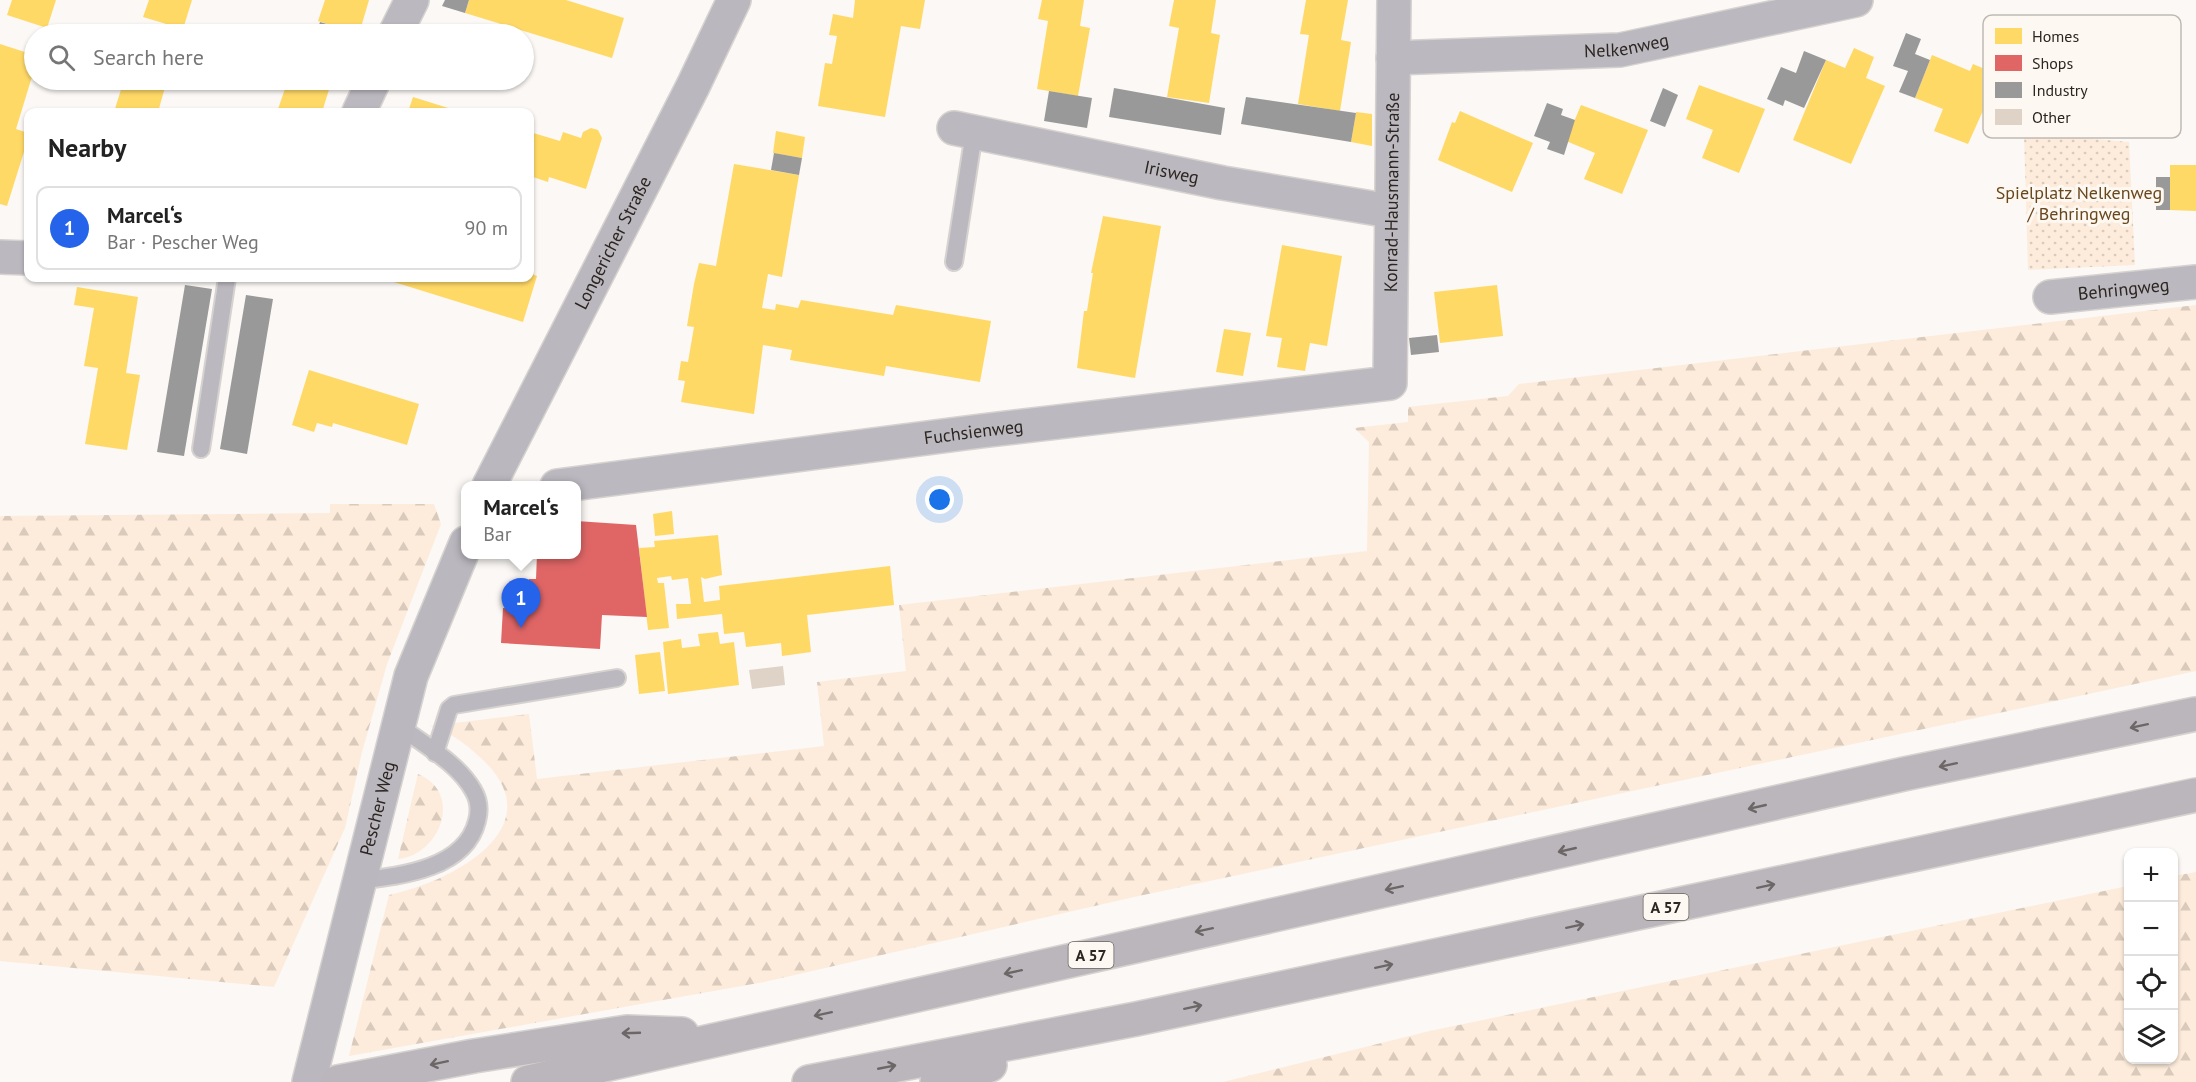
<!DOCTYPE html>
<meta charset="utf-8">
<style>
body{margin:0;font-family:"PT Sans",sans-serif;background:#f6f6f6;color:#222}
.controls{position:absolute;right:18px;bottom:18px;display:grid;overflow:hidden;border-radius:12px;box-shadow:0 2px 4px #0004}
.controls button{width:54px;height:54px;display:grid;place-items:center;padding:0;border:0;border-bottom:2px solid #e0e0e0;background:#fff;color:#222;font:30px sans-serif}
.you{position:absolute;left:940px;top:500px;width:21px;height:21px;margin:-15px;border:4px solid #fff;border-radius:50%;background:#1a73e8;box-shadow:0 0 0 9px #1a73e833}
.badge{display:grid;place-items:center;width:39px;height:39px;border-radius:50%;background:#2563eb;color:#fff;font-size:20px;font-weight:700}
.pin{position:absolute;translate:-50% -50px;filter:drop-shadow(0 2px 3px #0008)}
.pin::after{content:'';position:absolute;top:32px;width:21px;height:18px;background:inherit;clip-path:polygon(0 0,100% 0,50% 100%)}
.popup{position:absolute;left:461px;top:481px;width:120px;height:78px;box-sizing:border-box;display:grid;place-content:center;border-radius:12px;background:#fff;filter:drop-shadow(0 2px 4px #0005);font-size:20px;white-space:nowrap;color:#767676}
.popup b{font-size:22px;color:#222}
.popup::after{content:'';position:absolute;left:50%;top:100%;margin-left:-12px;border:12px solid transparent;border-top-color:#fff}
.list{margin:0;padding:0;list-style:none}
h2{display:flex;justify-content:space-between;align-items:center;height:78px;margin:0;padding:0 24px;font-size:26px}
h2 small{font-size:20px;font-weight:400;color:#767676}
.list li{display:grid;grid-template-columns:39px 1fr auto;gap:18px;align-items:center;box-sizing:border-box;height:84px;margin:0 12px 12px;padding:0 12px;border:2px solid #e0e0e0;border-radius:12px}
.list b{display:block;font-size:22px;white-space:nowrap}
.list p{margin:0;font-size:20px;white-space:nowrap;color:#767676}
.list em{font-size:20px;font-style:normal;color:#767676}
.icon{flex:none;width:33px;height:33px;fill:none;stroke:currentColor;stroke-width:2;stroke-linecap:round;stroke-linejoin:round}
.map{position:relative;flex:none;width:2196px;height:1082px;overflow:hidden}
.search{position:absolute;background:#fff;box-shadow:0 2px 4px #0004;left:24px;top:24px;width:510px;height:66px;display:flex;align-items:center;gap:15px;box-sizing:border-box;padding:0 21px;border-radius:33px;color:#767676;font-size:22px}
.panel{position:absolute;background:#fff;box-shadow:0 2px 4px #0004;left:24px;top:108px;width:510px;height:174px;border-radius:12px}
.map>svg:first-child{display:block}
.forest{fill:url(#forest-firs)}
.park{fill:url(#park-dots)}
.homes{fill:#ffd966}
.shops{fill:#e06666}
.industry{fill:#999}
.building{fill:#ded3c6}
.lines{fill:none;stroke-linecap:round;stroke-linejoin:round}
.lane-casing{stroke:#d5d2cf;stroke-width:20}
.street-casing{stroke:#d5d2cf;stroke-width:36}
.secondary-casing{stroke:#d5d2cf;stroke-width:36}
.highway-casing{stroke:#d5d2cf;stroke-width:36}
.lane{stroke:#bbb8bf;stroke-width:16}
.street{stroke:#bbb8bf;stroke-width:33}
.secondary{stroke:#bab7be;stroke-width:33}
.highway{stroke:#bab6bb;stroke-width:33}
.oneway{stroke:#6c6766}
.labels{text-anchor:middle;stroke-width:6;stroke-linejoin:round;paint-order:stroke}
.shield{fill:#fef8f2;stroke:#6b655f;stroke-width:1.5}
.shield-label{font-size:16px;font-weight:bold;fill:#2c2620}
.street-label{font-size:18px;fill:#2c2620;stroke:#fef8f2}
.park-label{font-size:18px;fill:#69471d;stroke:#fef8f2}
.key{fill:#fef8f2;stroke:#bfb9b3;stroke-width:1.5}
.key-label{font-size:16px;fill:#2c2620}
</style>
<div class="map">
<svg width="2196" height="1082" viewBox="0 0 2196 1082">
<defs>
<pattern id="forest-firs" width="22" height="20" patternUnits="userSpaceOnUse" patternTransform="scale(1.5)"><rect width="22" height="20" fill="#fdecdb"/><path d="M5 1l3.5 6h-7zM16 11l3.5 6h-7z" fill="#d9cabc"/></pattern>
<pattern id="park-dots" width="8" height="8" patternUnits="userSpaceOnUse" patternTransform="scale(1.5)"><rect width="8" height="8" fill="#fdecdb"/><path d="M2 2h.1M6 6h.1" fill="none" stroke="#d9cabc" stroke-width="1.8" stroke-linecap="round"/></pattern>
</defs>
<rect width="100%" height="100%" fill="#fbf8f5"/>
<g class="forest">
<path d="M2196 305V671L1134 897 764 982 349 1056 389 895C445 884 552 832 487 764 471 748 452 732 430 726L529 714 537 779 824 746 817 682 906 671 899 605 1367 551 1369 442 1354 428 1408 422V407L1508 396 1519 384Z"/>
<polygon points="330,504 434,504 441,524 387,664 362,752 345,828 274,987 0,961 0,516 330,513"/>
<path d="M418 774C464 793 440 855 398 859Z"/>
<polygon points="2196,872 2196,1082 1223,1082 1430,1031 2128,886 2128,1060 2174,1060 2174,876"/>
</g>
<polygon class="park" points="2024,133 2129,142 2135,265 2028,270"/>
<g class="homes">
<polygon points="12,0 56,0 47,28 7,15"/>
<polygon points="149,0 192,0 183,29 143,17"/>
<polygon points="325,0 369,0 359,34 318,21"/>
<polygon points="469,0 566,0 624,18 612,58 465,13"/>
<polygon points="855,0 925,0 920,29 901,26 885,117 818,106 825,63 832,64 837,36 829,35 833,14 853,18"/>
<polygon points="1042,0 1084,0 1080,26 1090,28 1078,96 1037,89 1048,21 1038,19"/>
<polygon points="1174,0 1216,0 1211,33 1220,35 1209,103 1167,97 1179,28 1169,26"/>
<polygon points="1306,0 1348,0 1341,40 1351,42 1340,111 1298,104 1309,35 1300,34"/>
<polygon points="0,44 34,55 34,70 16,129 28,133 28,139 7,206 0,204"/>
<polygon points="1854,48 1874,57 1866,78 1885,86 1851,164 1793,140 1826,60 1845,68"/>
<polygon points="1932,55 1970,71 1973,64 1999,75 1968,144 1934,131 1943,109 1915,98"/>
<polygon points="2094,57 2116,57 2116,98 2053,97 2053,78 2070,79 2070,58"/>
<polygon points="124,80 167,80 158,112 114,112"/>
<polygon points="288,80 332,80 322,112 277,112"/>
<polygon points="1699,85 1765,109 1739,173 1702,158 1713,130 1686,119"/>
<polygon points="413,97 461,112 408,112"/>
<polygon points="1581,105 1648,130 1622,194 1584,179 1595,153 1566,141"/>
<polygon points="1460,111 1533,143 1512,192 1438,160 1452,122 1455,123"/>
<polygon points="1356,112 1372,114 1372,146 1351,142"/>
<polygon points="591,128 598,130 602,138 586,189 549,177 548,182 530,176 530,132 560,141 563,132 581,138 583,132"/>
<polygon points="776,131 805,137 802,158 773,153"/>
<polygon points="734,164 799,175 782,277 768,274 762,308 775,310 776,304 798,308 801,300 893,315 896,305 991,321 980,382 886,366 884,376 790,360 792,350 763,345 754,414 681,402 685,381 678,380 681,361 688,362 694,327 687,326 694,284 699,263 716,266"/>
<polygon points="2170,165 2196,165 2196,211 2170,210"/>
<polygon points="1103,216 1161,226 1135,378 1077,368 1084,311 1087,311 1093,273 1091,273"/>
<polygon points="1282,245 1342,256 1327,346 1310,343 1305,371 1277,367 1282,338 1266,336"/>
<polygon points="530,273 537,276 523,322 381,278 530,278"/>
<polygon points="1497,285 1503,336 1440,343 1434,292"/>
<polygon points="77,287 138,297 126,373 140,375 127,450 85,444 98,368 84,366 94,308 74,305"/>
<polygon points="1224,329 1251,333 1243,376 1216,372"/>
<polygon points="309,370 419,404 407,445 333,423 332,427 317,423 314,432 292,425"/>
<polygon points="672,511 674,534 655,536 653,514"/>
<polygon points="718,535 722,575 705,579 701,577 704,602 720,600 719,586 890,566 894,605 807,615 811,652 782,656 781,643 746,647 744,632 724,634 722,614 677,619 676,604 691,604 688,578 672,580 671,576 657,578 658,583 664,583 669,628 648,630 639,548 655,547 654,541"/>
<polygon points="718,632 720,644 734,642 739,685 668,694 663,642 681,639 682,648 700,646 698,634"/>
<polygon points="660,652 665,691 639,694 635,655"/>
</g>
<polygon class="shops" points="576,521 636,525 647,617 602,615 600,649 501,643 503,608 534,610 535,592 529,592 529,579 536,579 537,554 576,554"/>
<g class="industry">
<polygon points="445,0 469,0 465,13 442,6"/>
<polygon points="320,22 347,30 346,34 316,34"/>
<polygon points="1906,33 1921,39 1915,54 1930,60 1915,98 1899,92 1908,71 1893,66"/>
<polygon points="2002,33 2019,33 2019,67 2001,67"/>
<polygon points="1804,51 1826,60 1804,108 1785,100 1783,106 1767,99 1781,67 1796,73"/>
<polygon points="1114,88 1225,108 1221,135 1109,117"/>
<polygon points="1663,88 1678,95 1665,127 1650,121"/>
<polygon points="1049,91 1092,98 1087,128 1044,121"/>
<polygon points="2031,94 2048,95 2047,126 2030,126"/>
<polygon points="1246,97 1356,113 1351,142 1241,124"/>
<polygon points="1547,103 1563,109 1561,115 1575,120 1564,155 1547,149 1550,142 1534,136"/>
<polygon points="774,153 802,158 799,175 771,170"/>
<rect x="2156" y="177" width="14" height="33"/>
<polygon points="185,285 212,289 184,456 157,452"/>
<polygon points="246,295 273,299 247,454 220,449"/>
<polygon points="1437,335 1439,352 1411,355 1409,338"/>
</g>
<polygon class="building" points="783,666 785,685 752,689 749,670"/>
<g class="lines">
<defs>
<g id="lane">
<polyline points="954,262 974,133"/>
<polyline points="201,449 227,278"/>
<polyline points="435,753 449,709 454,705 617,678"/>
<path d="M357 881C398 876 465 870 477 821 480 810 479 800 473 790 457 762 422 744 397 724"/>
</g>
<g id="street">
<polyline points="395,34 412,0"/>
<path id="s1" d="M1393 58 1620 50 1856 0"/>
<polyline points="359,112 374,80"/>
<path id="s2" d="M954 128 1223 183 1390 211"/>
<polyline points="0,257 28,258"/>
<path id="s3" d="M2050 297 2196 282"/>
<path id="s4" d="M557 486 981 431 1390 383 1394 0"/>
</g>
<g id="secondary">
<path id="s5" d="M489 486 693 86 734 0"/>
<path id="s6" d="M309 1082 411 676 466 543"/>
</g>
<g id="highway">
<polyline points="338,1082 474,1056 627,1032 682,1034"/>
<polyline points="528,1082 1904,774 2196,714"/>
<polyline points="809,1082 1136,1019 2196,795"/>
<polyline points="937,1082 990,1065"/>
</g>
</defs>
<use href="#lane" class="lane-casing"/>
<use href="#street" class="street-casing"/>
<use href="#secondary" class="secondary-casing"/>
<use href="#highway" class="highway-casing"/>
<use href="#lane" class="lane"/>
<use href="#street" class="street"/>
<use href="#secondary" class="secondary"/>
<use href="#highway" class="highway"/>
</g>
<defs><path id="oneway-shaft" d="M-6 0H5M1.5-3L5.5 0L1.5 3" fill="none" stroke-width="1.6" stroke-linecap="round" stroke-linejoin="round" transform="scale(1.5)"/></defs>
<g class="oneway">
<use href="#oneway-shaft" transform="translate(2139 726) rotate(168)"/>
<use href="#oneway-shaft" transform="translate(1948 765) rotate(168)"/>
<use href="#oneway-shaft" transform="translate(1757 807) rotate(167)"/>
<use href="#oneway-shaft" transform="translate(1567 850) rotate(167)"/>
<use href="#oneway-shaft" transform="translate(1766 886) rotate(-12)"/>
<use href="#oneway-shaft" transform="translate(1394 888) rotate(168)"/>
<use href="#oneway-shaft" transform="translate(1575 926) rotate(-12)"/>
<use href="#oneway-shaft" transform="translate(1204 930) rotate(168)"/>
<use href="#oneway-shaft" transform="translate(1384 966) rotate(-12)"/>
<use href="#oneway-shaft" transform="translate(1013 972) rotate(168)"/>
<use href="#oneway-shaft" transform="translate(1193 1007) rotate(-12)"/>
<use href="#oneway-shaft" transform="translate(823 1014) rotate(168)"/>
<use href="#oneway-shaft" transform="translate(631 1033) rotate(178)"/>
<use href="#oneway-shaft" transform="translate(439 1063) rotate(168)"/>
<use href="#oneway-shaft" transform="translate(887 1067) rotate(-11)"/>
</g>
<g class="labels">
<g class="shield">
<rect x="1643.5" y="894" width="45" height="26" rx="4.5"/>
<rect x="1068.5" y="942" width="45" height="26" rx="4.5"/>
</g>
<g class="shield-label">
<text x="1666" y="913">A 57</text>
<text x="1091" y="961">A 57</text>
</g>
<g class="street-label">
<text dy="6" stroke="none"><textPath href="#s1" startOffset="234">Nelkenweg</textPath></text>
<text dy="6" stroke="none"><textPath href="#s2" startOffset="222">Irisweg</textPath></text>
<text dy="6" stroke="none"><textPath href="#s4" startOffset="1030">Konrad-Hausmann-Straße</textPath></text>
<text dy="6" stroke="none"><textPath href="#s5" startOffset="273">Longericher Straße</textPath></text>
<text dy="6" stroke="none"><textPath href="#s3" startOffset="74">Behringweg</textPath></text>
<text dy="6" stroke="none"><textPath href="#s4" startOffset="420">Fuchsienweg</textPath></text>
<text dy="6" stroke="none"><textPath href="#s6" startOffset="282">Pescher Weg</textPath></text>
</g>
<g class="park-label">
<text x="2079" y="199">Spielplatz Nelkenweg<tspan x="2079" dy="21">/ Behringweg</tspan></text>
</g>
</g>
<rect x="1983" y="15" width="198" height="123" rx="9" class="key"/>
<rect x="1995" y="28" width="27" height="16" fill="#ffd966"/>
<rect x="1995" y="55" width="27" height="16" fill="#e06666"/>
<rect x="1995" y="82" width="27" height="16" fill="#999"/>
<rect x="1995" y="109" width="27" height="16" fill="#ded3c6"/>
<g class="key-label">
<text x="2032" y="42">Homes</text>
<text x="2032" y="69">Shops</text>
<text x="2032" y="96">Industry</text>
<text x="2032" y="123">Other</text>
</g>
</svg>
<div class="controls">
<button>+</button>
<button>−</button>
<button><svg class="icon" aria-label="locate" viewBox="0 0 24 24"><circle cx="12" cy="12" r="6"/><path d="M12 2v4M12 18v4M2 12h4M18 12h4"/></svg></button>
<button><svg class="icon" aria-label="layers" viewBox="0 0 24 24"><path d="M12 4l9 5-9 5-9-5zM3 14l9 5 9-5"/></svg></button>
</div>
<div class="you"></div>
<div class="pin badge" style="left:521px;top:628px">1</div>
<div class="popup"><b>Marcel‘s</b>Bar</div>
<div class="search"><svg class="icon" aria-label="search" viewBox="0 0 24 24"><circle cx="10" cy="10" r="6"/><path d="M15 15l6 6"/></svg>Search here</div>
<section class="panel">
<h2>Nearby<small></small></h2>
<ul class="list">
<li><span class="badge">1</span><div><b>Marcel‘s</b><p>Bar · Pescher Weg</p></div><em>90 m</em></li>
</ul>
</section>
</div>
